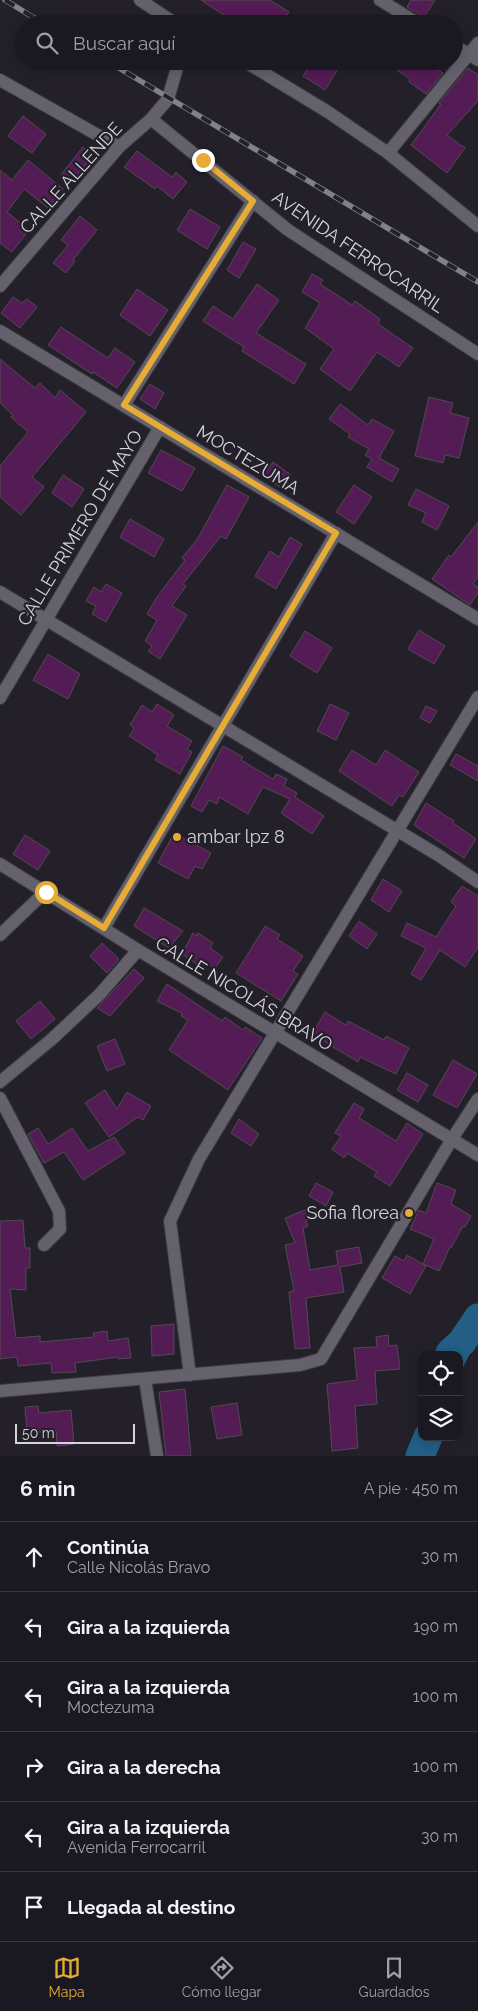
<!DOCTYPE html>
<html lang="es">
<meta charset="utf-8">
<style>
body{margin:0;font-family:Raleway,sans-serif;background:#27252d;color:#f1f3f6}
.controls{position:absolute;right:15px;bottom:15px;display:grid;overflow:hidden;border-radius:10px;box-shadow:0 2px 12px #0003}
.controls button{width:45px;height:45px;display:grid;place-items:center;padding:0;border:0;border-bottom:1px solid #38373e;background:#1a1820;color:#f1f3f6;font:25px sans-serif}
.scale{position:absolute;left:15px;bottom:12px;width:120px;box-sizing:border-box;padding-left:5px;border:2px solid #d5d3d9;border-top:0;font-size:14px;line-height:18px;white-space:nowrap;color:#d5d3d9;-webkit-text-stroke:4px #23202a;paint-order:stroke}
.stop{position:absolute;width:15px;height:15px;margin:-11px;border:4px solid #e7ac36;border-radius:50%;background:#fff}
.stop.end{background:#e7ac36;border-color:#fff;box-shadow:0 1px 5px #0008}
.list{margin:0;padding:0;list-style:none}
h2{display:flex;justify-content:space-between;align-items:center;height:65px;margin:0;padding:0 20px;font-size:21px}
h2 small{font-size:16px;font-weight:400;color:#9fa0a5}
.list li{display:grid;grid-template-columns:32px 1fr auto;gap:15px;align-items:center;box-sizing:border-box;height:70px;padding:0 20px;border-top:1px solid #38373e}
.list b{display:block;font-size:19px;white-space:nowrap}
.list p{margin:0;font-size:16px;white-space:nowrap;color:#9fa0a5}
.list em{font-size:16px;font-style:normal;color:#9fa0a5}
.icon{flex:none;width:28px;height:28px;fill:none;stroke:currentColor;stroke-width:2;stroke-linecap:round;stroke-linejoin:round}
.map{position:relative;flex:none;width:478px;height:1456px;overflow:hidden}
.search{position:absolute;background:#1a1820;box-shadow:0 2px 12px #0003;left:15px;right:15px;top:15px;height:55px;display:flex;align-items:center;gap:12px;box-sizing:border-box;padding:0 18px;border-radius:28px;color:#9fa0a5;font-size:19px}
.sheet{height:485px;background:#1a1820}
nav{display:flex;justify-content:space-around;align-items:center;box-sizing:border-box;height:70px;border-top:1px solid #38373e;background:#1a1820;font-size:14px;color:#9fa0a5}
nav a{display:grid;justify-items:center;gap:2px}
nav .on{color:#e7ac36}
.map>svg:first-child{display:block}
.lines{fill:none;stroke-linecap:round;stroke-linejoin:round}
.stream{stroke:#225e86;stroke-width:5}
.river{stroke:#225e86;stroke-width:29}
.building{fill:#541c55;stroke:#524951}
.minor-casing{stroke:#3c3a42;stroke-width:14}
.minor{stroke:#64616c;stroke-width:12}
.rail-casing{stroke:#828088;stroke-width:5.5}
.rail{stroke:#23202a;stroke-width:4;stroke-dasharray:11;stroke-linecap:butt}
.route{stroke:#e7ac36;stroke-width:6}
.poi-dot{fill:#e7ac36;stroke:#23202a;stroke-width:2}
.labels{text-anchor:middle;stroke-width:4.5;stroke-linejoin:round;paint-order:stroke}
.street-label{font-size:18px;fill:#d5d3d9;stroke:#23202a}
.poi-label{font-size:18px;fill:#d5d3d9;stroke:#23202a;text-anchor:start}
</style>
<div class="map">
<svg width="478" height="1456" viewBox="0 0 478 1456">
<rect width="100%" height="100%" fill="#23202a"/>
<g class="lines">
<polyline class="stream" points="459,1370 471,1346 477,1320"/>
<g class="river">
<polyline points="451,1355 450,1353 462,1342 478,1318"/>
<polyline points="420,1456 428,1437"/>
</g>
</g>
<g class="building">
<polygon points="201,0 270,0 289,12 281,24 237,24"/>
<polygon points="411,0 435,0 424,17 407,7"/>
<polygon points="313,61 332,61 340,66 325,90 303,76"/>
<polygon points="384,61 427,61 443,73 426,94 409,82 410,79"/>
<polygon points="468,68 478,75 478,101 447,135 465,148 447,173 411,145 441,104 439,103"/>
<polygon points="23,116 46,134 32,153 8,136"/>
<polygon points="83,147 93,156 70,183 61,175"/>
<polygon points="137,151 172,177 176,172 187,182 173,199 157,186 155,189 124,167"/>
<polygon points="28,160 63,189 48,208 24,189 7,212 29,230 12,252 0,243 0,170 12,180"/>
<polygon points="190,209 220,227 207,249 177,230"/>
<polygon points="80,216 97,230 73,260 75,261 66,273 53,263 68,245 61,240"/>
<polygon points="243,242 256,249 239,278 227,270"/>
<polygon points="312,274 323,280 320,284 352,305 355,301 380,319 378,324 413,348 399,367 377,352 350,391 320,369 334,349 305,328 320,303 302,292"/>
<polygon points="257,284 279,300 256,333 306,364 294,384 242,351 244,347 203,321 213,306 233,319"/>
<polygon points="137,289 168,310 150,336 120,315"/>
<polygon points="13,297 22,303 27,299 37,307 20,328 1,313"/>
<polygon points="61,327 108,358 115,348 135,362 117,388 93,372 92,374 48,345"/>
<polygon points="0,359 35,388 40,383 55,398 60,390 86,412 32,477 44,487 21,515 0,497 0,466 28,432 11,417 13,415 0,403"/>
<polygon points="150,384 164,393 155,409 140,399"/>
<polygon points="429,397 453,403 450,413 469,418 459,458 445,455 443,463 415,456"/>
<polygon points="340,404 368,425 372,419 394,431 379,458 399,469 392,482 367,467 372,459 365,455 369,449 348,437 350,434 329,419"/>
<polygon points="161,450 195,468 182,491 148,473"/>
<polygon points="273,462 291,475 281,488 263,475"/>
<polygon points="63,475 84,489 72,507 52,493"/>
<polygon points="227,485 249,497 226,539 221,536 183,584 186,586 172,606 187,615 160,659 148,651 152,646 145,641 157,620 147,614 157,597 185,560 182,558 198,538"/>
<polygon points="354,485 372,497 354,524 336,512"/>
<polygon points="416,489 449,506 437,530 422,522 426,513 408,505"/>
<polygon points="130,519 164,539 154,557 120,537"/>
<polygon points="478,522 478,577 473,584 478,587 478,593 470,605 432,579 449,555 451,557"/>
<polygon points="290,537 302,544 276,589 255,576 270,551 279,557"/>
<polygon points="106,584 122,593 106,622 92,614 96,606 86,601 94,587 101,592"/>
<polygon points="419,630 445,646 434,664 408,649"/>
<polygon points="305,631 332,648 317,673 290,656"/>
<polygon points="48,654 80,674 68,699 33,680"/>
<polygon points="157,704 174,715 167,726 192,741 187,749 192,752 180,774 155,760 158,755 129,736 134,728 130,725 142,705 152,712"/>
<polygon points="330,704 349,713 336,740 317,731"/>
<polygon points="426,706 437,711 430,723 420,718"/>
<polygon points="223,746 243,757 241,760 273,779 276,774 287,779 284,786 297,793 295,797 324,816 312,834 281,813 290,799 263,787 248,814 219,797 217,804 209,800 202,812 191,806"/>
<polygon points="352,750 376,765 385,750 419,772 403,797 399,795 392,806 339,771"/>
<polygon points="456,754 478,766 478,781 450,765"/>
<polygon points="426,803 454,821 453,823 476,839 464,858 414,825"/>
<polygon points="174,833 211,853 202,869 195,866 188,879 158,863"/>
<polygon points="25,835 50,851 38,870 13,854"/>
<polygon points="383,879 402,891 389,912 371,900"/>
<polygon points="462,886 478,896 478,947 465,967 440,950 421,980 411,974 426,948 401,936 407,923 436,937 456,906 451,902"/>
<polygon points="144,908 183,931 169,948 134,926"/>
<polygon points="359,921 377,934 367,949 349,936"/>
<polygon points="265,926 280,935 277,939 303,956 293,971 298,974 281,1001 236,973"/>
<polygon points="193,933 197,936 198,933 213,943 210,948 223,957 215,968 202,960 198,965 182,954"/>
<polygon points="102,943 119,959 107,973 90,956"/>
<polygon points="134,969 144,978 110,1016 97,1008"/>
<polygon points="167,984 222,1021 225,1017 243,1030 245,1027 262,1038 228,1090 169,1050 188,1020 181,1016 183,1014 157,1001"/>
<polygon points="40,1001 55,1019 31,1039 16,1021"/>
<polygon points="325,1012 346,1025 348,1021 384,1040 386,1036 409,1048 396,1074 360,1057 358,1062 312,1034"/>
<polygon points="115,1039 125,1064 107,1071 97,1046"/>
<polygon points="453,1060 477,1074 457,1108 433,1095"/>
<polygon points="407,1073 428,1085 418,1102 397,1090"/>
<polygon points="105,1090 117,1109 127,1092 151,1106 143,1120 138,1117 109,1137 85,1103"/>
<polygon points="354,1103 364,1109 359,1118 396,1141 407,1123 423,1134 390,1186 374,1176 377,1172 347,1153 344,1158 332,1149 341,1136 335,1133"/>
<polygon points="239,1119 259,1134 251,1146 231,1133"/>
<polygon points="38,1128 48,1144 72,1128 88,1151 114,1137 125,1153 83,1180 64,1152 44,1163 28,1134"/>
<polygon points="316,1183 333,1192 326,1206 309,1196"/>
<polygon points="437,1183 456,1190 451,1204 471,1216 465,1227 463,1226 451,1248 450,1247 439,1271 423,1264 434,1239 410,1229 419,1210 426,1213"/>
<polygon points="315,1206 306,1220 308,1226 303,1228 310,1270 338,1265 336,1251 359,1247 362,1263 340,1267 344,1292 306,1298 310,1348 295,1349 289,1292 294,1291 285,1245 295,1243 285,1218"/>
<polygon points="23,1220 25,1248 30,1248 30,1268 26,1268 26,1290 10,1289 16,1338 40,1336 40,1342 94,1337 93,1333 107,1331 108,1341 128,1338 131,1358 118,1359 118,1357 75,1363 76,1372 52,1373 51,1363 18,1366 17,1357 0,1359 0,1221"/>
<polygon points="407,1255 426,1266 410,1294 382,1278 395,1256 404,1261"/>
<polygon points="174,1324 174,1354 152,1356 151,1326"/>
<polygon points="388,1335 389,1346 397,1345 400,1369 375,1371 377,1404 355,1406 358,1448 332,1451 327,1384 357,1380 354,1348 377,1347 376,1337"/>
<polygon points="185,1389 191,1456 166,1456 159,1392"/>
<polygon points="237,1403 242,1435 217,1439 211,1407"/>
<polygon points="38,1406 39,1413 71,1410 74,1444 57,1446 56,1431 27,1433 25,1407"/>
</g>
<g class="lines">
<defs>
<g id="minor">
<polyline points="140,0 176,24"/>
<polyline points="380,0 419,24"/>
<polyline points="454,45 478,60"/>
<polyline points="244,61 328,112 388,153 478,226"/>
<polyline points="0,80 119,147"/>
<polyline points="151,119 288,230 478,354"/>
<polyline points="388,153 478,43"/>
<polyline points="0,286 119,147 151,119 168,99 179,61"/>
<polyline points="0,331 478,619"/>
<polyline points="124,405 253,201"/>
<polyline points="0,592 438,855 478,882"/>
<polyline points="0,698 160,427"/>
<polyline points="0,864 138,950 478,1155"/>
<polyline points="104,928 336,533"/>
<polyline points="0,935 45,892"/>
<polyline points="0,1082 52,1039 100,994 138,950"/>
<polyline points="0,1098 59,1211 60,1229 44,1245"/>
<polyline points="190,1375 170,1221 199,1159 478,697"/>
<polyline points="145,1379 157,1456"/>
<polyline points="0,1391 300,1365 321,1359 452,1139 478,1099"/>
</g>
</defs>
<use href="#minor" class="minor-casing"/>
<use href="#minor" class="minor"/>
<defs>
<g id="rail">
<polyline points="5,0 44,24"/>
<polyline points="107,61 478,282"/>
</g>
</defs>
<use href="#rail" class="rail-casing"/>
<use href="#rail" class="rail"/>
</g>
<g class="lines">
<polyline class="route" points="46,892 104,928 336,533 124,405 253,201 203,160"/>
</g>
<g class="poi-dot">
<circle cx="177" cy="837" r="5"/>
<circle cx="409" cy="1213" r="5"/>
</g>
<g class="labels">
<g class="street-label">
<text transform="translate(71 178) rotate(-48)" y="6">CALLE ALLENDE</text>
<text transform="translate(358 252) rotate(34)" y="6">AVENIDA FERROCARRIL</text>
<text transform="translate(248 460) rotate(31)" y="6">MOCTEZUMA</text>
<text transform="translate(80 528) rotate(-59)" y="6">CALLE PRIMERO DE MAYO</text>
<text transform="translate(244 994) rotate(31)" y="6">CALLE NICOLÁS BRAVO</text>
</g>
<g class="poi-label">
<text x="187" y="843">ambar lpz 8</text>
<text x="399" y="1219" text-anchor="end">Sofia florea</text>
</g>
</g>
</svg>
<div class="controls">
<button><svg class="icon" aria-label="locate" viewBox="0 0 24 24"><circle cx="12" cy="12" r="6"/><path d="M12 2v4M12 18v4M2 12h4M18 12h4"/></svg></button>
<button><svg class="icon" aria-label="layers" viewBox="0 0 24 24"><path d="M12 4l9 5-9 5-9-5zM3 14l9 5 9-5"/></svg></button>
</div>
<div class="scale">50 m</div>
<div class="stop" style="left:46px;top:892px"></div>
<div class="stop end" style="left:203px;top:160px"></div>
<div class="search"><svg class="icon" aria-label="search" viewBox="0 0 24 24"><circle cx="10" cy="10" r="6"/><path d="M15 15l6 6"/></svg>Buscar aquí</div>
</div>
<section class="sheet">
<h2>6 min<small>A pie · 450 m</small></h2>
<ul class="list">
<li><svg class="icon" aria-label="ahead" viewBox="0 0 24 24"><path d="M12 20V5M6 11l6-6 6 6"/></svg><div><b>Continúa</b><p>Calle Nicolás Bravo</p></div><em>30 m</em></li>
<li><svg class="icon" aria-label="left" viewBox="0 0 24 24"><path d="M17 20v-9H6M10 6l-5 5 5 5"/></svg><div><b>Gira a la izquierda</b></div><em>190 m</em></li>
<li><svg class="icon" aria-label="left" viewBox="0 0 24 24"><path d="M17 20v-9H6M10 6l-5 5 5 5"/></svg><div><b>Gira a la izquierda</b><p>Moctezuma</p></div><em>100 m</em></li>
<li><svg class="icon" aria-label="right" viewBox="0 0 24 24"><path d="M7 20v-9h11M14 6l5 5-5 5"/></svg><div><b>Gira a la derecha</b></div><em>100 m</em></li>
<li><svg class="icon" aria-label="left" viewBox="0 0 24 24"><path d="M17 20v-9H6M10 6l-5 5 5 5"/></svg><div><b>Gira a la izquierda</b><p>Avenida Ferrocarril</p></div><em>30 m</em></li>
<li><svg class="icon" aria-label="arrive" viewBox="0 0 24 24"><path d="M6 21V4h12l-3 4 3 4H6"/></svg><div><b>Llegada al destino</b></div></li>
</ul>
</section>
<nav>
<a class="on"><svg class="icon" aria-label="map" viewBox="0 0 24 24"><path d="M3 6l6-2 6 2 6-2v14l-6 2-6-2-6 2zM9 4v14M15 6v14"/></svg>Mapa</a>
<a><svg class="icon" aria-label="directions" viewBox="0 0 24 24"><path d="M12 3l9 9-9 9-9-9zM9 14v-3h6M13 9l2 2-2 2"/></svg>Cómo llegar</a>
<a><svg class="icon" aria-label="saved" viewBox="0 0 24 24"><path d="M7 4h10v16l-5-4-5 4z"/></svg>Guardados</a>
</nav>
